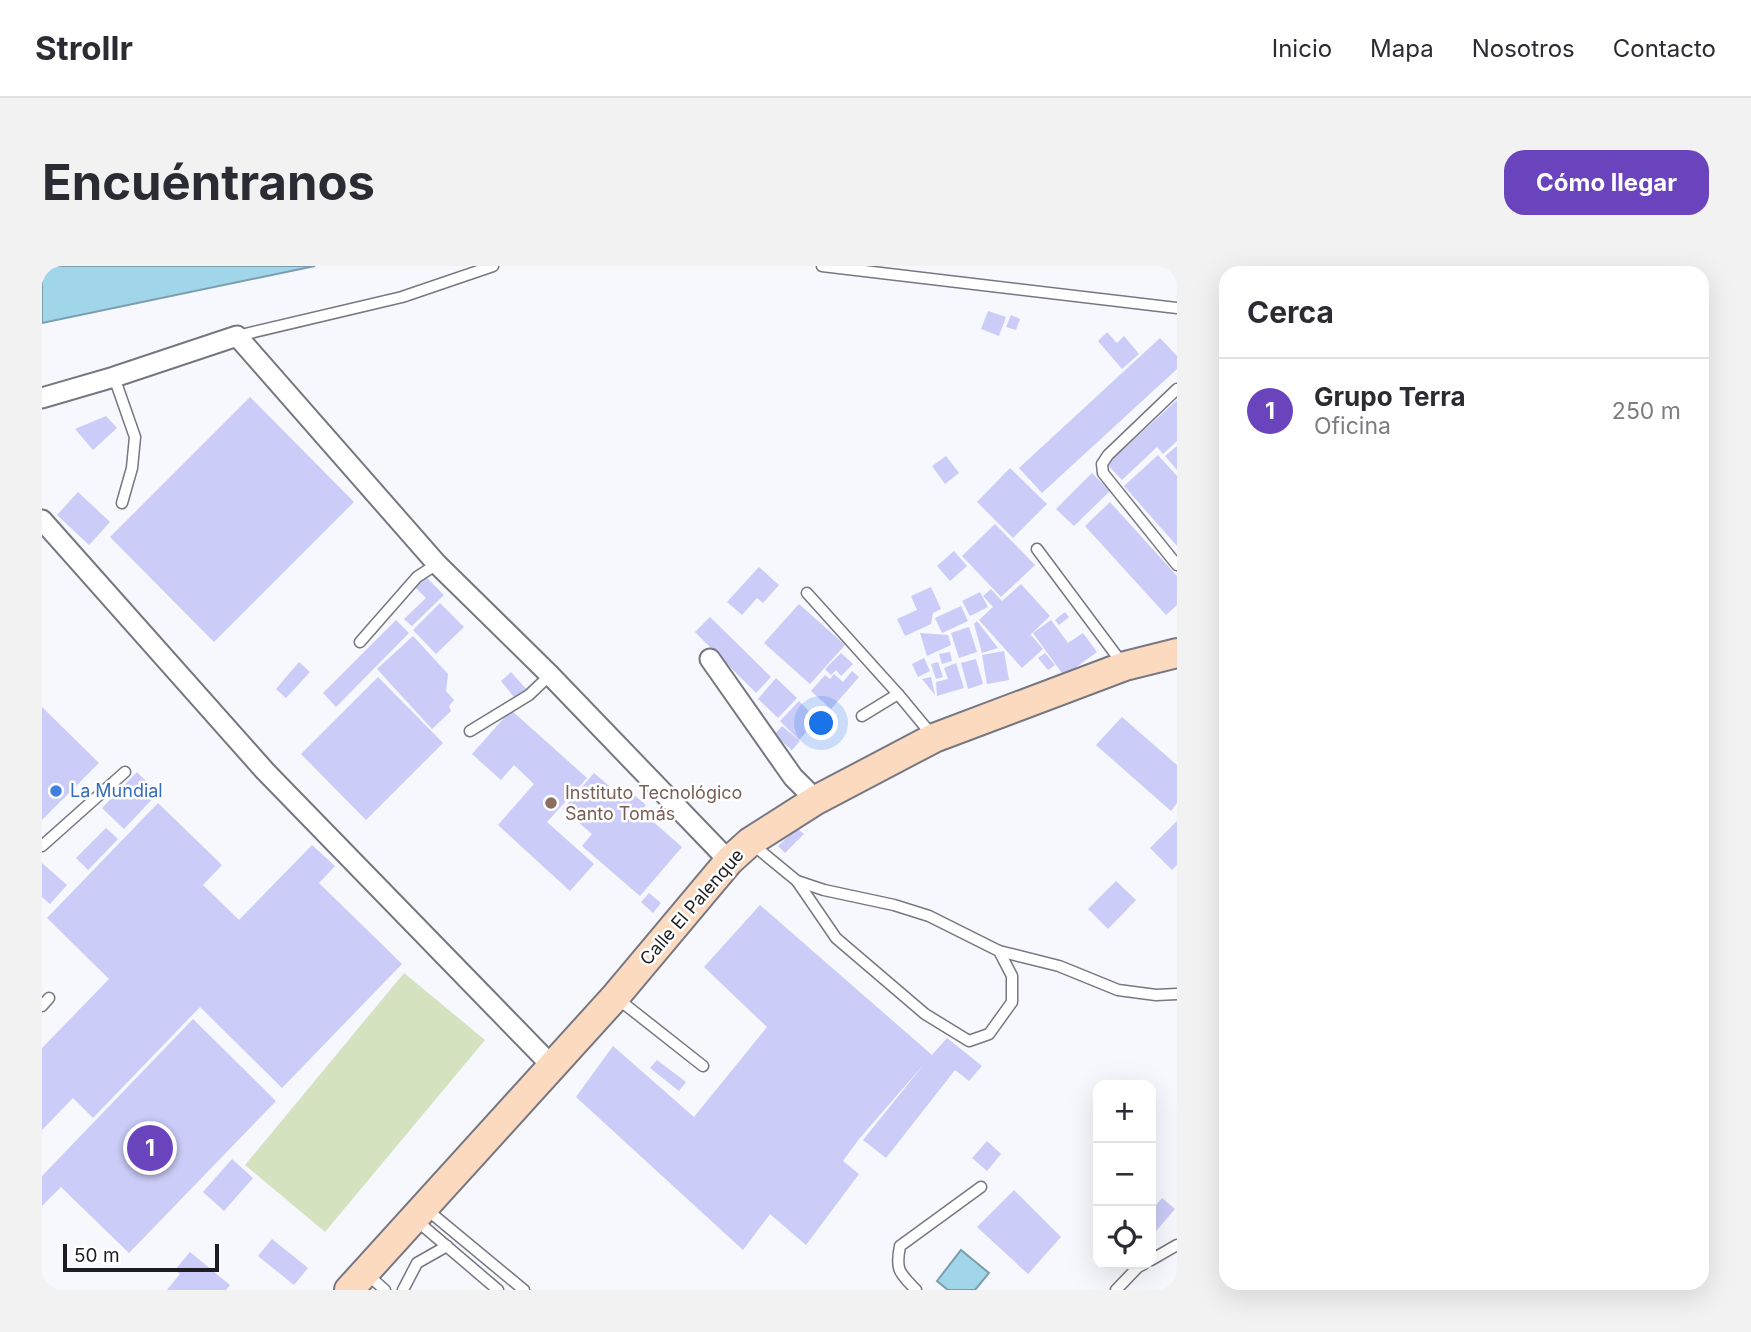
<!DOCTYPE html>
<html lang="es">
<meta charset="utf-8">
<style>
body{margin:0;font-family:Inter,sans-serif;background:#f2f2f3;color:#2b2b33}
.controls{position:absolute;right:21px;bottom:21px;display:grid;overflow:hidden;border-radius:14px;box-shadow:0 7px 28px #0002}
.controls button{width:63px;height:63px;display:grid;place-items:center;padding:0;border:0;border-bottom:2px solid #e1e1e2;background:#fff;color:#2b2b33;font:35px sans-serif}
.scale{position:absolute;left:21px;bottom:18px;width:156px;box-sizing:border-box;padding-left:7px;border:4px solid #1e1e22;border-top:0;font-size:19px;line-height:24px;white-space:nowrap;color:#1e1e22;-webkit-text-stroke:5px #fff;paint-order:stroke}
.you{position:absolute;left:780px;top:458px;width:24px;height:24px;margin:-18px;border:5px solid #fff;border-radius:50%;background:#1a73e8;box-shadow:0 0 0 10px #1a73e833}
.badge{display:grid;place-items:center;width:46px;height:46px;border-radius:50%;background:#6944bd;color:#fff;font-size:23px;font-weight:700}
.pin{position:absolute;translate:-50% -50%;border:4px solid #fff;box-shadow:0 2px 7px #0006}
.list{margin:0;padding:0;list-style:none}
h2{display:flex;justify-content:space-between;align-items:center;height:91px;margin:0;padding:0 28px;font-size:30px}
h2 small{font-size:23px;font-weight:400;color:#7c7c81}
.list li{display:grid;grid-template-columns:46px 1fr auto;gap:21px;align-items:center;box-sizing:border-box;height:105px;padding:0 28px;border-top:2px solid #e1e1e2}
.list b{display:block;font-size:26px;white-space:nowrap}
.list p{margin:0;font-size:23px;white-space:nowrap;color:#7c7c81}
.list em{font-size:23px;font-style:normal;color:#7c7c81}
.icon{flex:none;width:38px;height:38px;fill:none;stroke:currentColor;stroke-width:2;stroke-linecap:round;stroke-linejoin:round}
.map{position:relative;flex:none;width:1135px;height:1024px;overflow:hidden;border-radius:21px}
header{display:flex;align-items:center;gap:42px;box-sizing:border-box;height:98px;padding:0 35px;background:#fff;border-bottom:2px solid #e1e1e2}
header strong{font-size:33px}
nav{display:flex;gap:38px;margin-inline-start:auto;font-size:24px}
.intro{display:flex;align-items:center;justify-content:space-between;box-sizing:border-box;height:168px;padding:0 42px}
h1{margin:0;font-size:49px}
.button{padding:18px 32px;border-radius:21px;background:#6944bd;color:#fff;font-size:24px;font-weight:700}
main{display:flex;gap:42px;padding:0 42px}
aside{flex:1;background:#fff;border-radius:21px;box-shadow:0 7px 28px #0002}
.map>svg:first-child{display:block}
.green{fill:#d5e2c0}
.water{fill:#a1d5e9;stroke:#7a9ead;stroke-width:2}
.building{fill:#cbccf7}
.lines{fill:none;stroke-linecap:round;stroke-linejoin:round}
.lane-casing{stroke:#767781;stroke-width:13}
.street-casing{stroke:#767781;stroke-width:23}
.secondary-casing{stroke:#767781;stroke-width:32}
.lane{stroke:#fff;stroke-width:10}
.street{stroke:#fff;stroke-width:19}
.secondary{stroke:#fbdac0;stroke-width:28}
.shop-dot{fill:#3f7fe0;stroke:#fff;stroke-width:2.5}
.education-dot{fill:#8d6e63;stroke:#fff;stroke-width:2.5}
.labels{text-anchor:middle;stroke-width:5;stroke-linejoin:round;paint-order:stroke}
.shop-label{font-size:18px;fill:#366cbe;stroke:#fff;text-anchor:start}
.education-label{font-size:18px;fill:#785e54;stroke:#fff;text-anchor:start}
.street-label{font-size:18px;fill:#1e1e22;stroke:#fff}
</style>
<header>
<strong>Strollr</strong>
<nav><a>Inicio</a><a>Mapa</a><a>Nosotros</a><a>Contacto</a></nav>
</header>
<div class="intro"><h1>Encuéntranos</h1><a class="button">Cómo llegar</a></div>
<main>
<div class="map">
<svg width="1135" height="1024" viewBox="0 0 1135 1024">
<rect width="100%" height="100%" fill="#f7f7fe"/>
<polygon class="green" points="362,707 443,774 283,966 203,899"/>
<g class="water">
<polygon points="0,0 273,0 0,57"/>
<polygon points="919,984 947,1007 933,1024 906,1024 895,1015"/>
</g>
<g class="building">
<polygon points="946,45 964,51 957,70 939,63"/>
<polygon points="969,49 978,53 974,64 964,61"/>
<polygon points="1065,66 1075,77 1082,70 1097,88 1080,103 1056,75"/>
<polygon points="1118,72 1135,90 1135,103 1000,227 977,202"/>
<polygon points="208,131 312,236 172,376 68,271"/>
<polygon points="1135,134 1135,175 1121,188 1115,181 1080,214 1065,198"/>
<polygon points="64,150 75,162 51,184 33,163"/>
<polygon points="1135,180 1135,204 1123,190"/>
<polygon points="1116,189 1135,210 1135,280 1082,220"/>
<polygon points="904,190 917,207 903,218 890,200"/>
<polygon points="968,202 1005,238 971,272 935,236"/>
<polygon points="1050,207 1068,225 1032,260 1014,243"/>
<polygon points="36,226 68,256 47,279 15,249"/>
<polygon points="1068,236 1135,310 1135,339 1124,349 1043,260"/>
<polygon points="953,258 993,299 959,331 920,290"/>
<polygon points="912,285 925,300 908,315 895,300"/>
<polygon points="717,301 737,319 721,337 715,332 700,349 685,336"/>
<polygon points="383,310 402,329 370,360 362,353 384,332 372,320"/>
<polygon points="979,318 1008,350 985,372 989,369 1001,383 980,402 937,354 951,341 941,330 949,323 960,335"/>
<polygon points="889,321 899,343 891,347 889,358 863,370 855,353 875,344 869,330"/>
<polygon points="938,326 946,341 928,350 920,335"/>
<polygon points="398,337 422,361 394,388 371,364"/>
<polygon points="757,338 803,379 768,418 722,377"/>
<polygon points="919,340 926,355 900,367 893,352"/>
<polygon points="1023,346 1027,351 1017,359 1013,354"/>
<polygon points="668,351 729,411 714,427 653,366"/>
<polygon points="354,354 367,367 294,441 281,427"/>
<polygon points="1009,354 1026,377 1041,367 1055,386 1022,410 991,367"/>
<polygon points="935,355 956,382 940,387 932,358"/>
<polygon points="927,361 935,386 917,392 909,367"/>
<polygon points="878,367 906,369 909,379 885,390"/>
<polygon points="371,370 406,408 404,425 412,434 407,440 409,445 390,463 335,403"/>
<polygon points="962,385 967,414 945,418 940,389"/>
<polygon points="908,386 910,395 900,398 897,388"/>
<polygon points="799,387 811,398 799,410 794,404 789,409 783,403"/>
<polygon points="1003,387 1013,399 1006,404 996,392"/>
<polygon points="882,392 888,405 876,411 870,398"/>
<polygon points="934,393 941,418 926,423 919,397"/>
<polygon points="257,396 268,406 244,432 234,423"/>
<polygon points="896,396 901,411 894,413 889,398"/>
<polygon points="914,397 922,422 895,430 894,416 906,413 902,402"/>
<polygon points="810,405 817,411 789,443 769,425 783,409 788,413 792,408 801,416"/>
<polygon points="469,406 486,425 475,435 459,415"/>
<polygon points="336,411 401,477 324,554 259,488"/>
<polygon points="889,411 893,429 880,413"/>
<polygon points="734,412 755,432 736,452 716,433"/>
<polygon points="757,435 776,454 757,474 738,455"/>
<polygon points="0,441 57,497 0,554"/>
<polygon points="469,444 545,512 505,556 552,598 528,625 456,559 492,518 472,499 459,514 430,488"/>
<polygon points="1080,451 1135,499 1135,537 1129,545 1054,479"/>
<polygon points="740,460 758,475 750,484 732,469"/>
<polygon points="95,506 116,527 82,563 60,542"/>
<polygon points="552,507 580,531 586,524 604,539 599,545 640,581 598,630 540,580 550,568 521,543"/>
<polygon points="116,537 180,599 161,619 197,654 270,579 293,600 277,617 360,698 240,822 158,741 51,852 31,832 0,864 0,782 67,713 5,652"/>
<polygon points="1135,555 1135,599 1130,604 1108,582"/>
<polygon points="64,562 76,573 46,604 34,592"/>
<polygon points="755,562 762,568 743,587 736,580"/>
<polygon points="0,597 25,619 8,638 0,631"/>
<polygon points="1074,615 1094,634 1066,663 1046,643"/>
<polygon points="607,627 619,637 611,647 599,636"/>
<polygon points="718,639 890,789 905,772 940,800 927,815 913,804 844,892 821,874 883,797 817,873 801,895 817,908 764,979 728,948 701,984 534,831 571,780 652,851 725,761 662,701"/>
<polygon points="151,753 234,835 87,987 19,921 0,940 0,910"/>
<polygon points="615,794 644,816 637,825 608,802"/>
<polygon points="945,875 959,888 945,905 930,892"/>
<polygon points="190,893 211,912 182,945 161,926"/>
<polygon points="972,924 1019,971 986,1008 935,961"/>
<polygon points="1120,932 1133,943 1109,971 1109,945"/>
<polygon points="230,973 266,1002 252,1019 216,990"/>
<polygon points="148,986 188,1019 184,1024 125,1024 138,1008 133,1004"/>
</g>
<g class="lines">
<defs>
<g id="lane">
<polyline points="780,0 1135,42"/>
<polyline points="195,70 360,31 451,0"/>
<polyline points="72,111 93,171 90,202 80,237"/>
<polyline points="1135,123 1066,189 1060,198 1061,207 1135,299"/>
<polyline points="995,283 1080,397"/>
<polyline points="765,327 856,428 890,469"/>
<polyline points="318,376 375,311 395,298"/>
<polyline points="820,450 856,428"/>
<polyline points="428,465 487,429 508,409"/>
<polyline points="710,578 755,615 782,624 852,639 887,650 957,685 1017,700 1076,724 1114,729 1135,728"/>
<polyline points="0,580 83,506"/>
<polyline points="755,615 794,672 883,748 927,775 947,768 970,736 970,710 957,685"/>
<polyline points="576,733 661,800"/>
<polyline points="0,740 7,732"/>
<polyline points="383,942 482,1024"/>
<polyline points="374,954 456,1024"/>
<polyline points="1109,994 1135,979"/>
<polyline points="326,1009 343,1024"/>
<polyline points="361,1024 375,997 405,980"/>
<path d="M874 1024C858 1007 853 1005 858 980L939 921"/>
<polyline points="1074,1024 1096,1001 1102,998"/>
</g>
<g id="street">
<polyline points="0,132 72,111 195,70 395,298 508,409 687,595"/>
<polyline points="0,254 223,505 510,800"/>
<polyline points="668,393 751,511 774,534"/>
</g>
<polyline id="secondary" points="307,1024 573,731 687,595 708,576 774,534 892,472 1083,400 1135,387"/>
</defs>
<use href="#lane" class="lane-casing"/>
<use href="#street" class="street-casing"/>
<use href="#secondary" class="secondary-casing"/>
<use href="#lane" class="lane"/>
<use href="#street" class="street"/>
<use href="#secondary" class="secondary"/>
</g>
<circle class="shop-dot" cx="14" cy="525" r="7"/>
<circle class="education-dot" cx="509" cy="537" r="7"/>
<g class="labels">
<g class="shop-label">
<text x="28" y="531">La Mundial</text>
</g>
<g class="education-label">
<text x="523" y="533">Instituto Tecnológico<tspan x="523" dy="21">Santo Tomás</tspan></text>
</g>
<g class="street-label">
<text transform="translate(650 641) rotate(-49)" y="6">Calle El Palenque</text>
</g>
</g>
</svg>
<div class="controls">
<button>+</button>
<button>−</button>
<button><svg class="icon" aria-label="locate" viewBox="0 0 24 24"><circle cx="12" cy="12" r="6"/><path d="M12 2v4M12 18v4M2 12h4M18 12h4"/></svg></button>
</div>
<div class="scale">50 m</div>
<div class="you"></div>
<div class="pin badge" style="left:108px;top:882px">1</div>
</div>
<aside>
<h2>Cerca<small></small></h2>
<ul class="list">
<li><span class="badge">1</span><div><b>Grupo Terra</b><p>Oficina</p></div><em>250 m</em></li>
</ul>
</aside>
</main>
